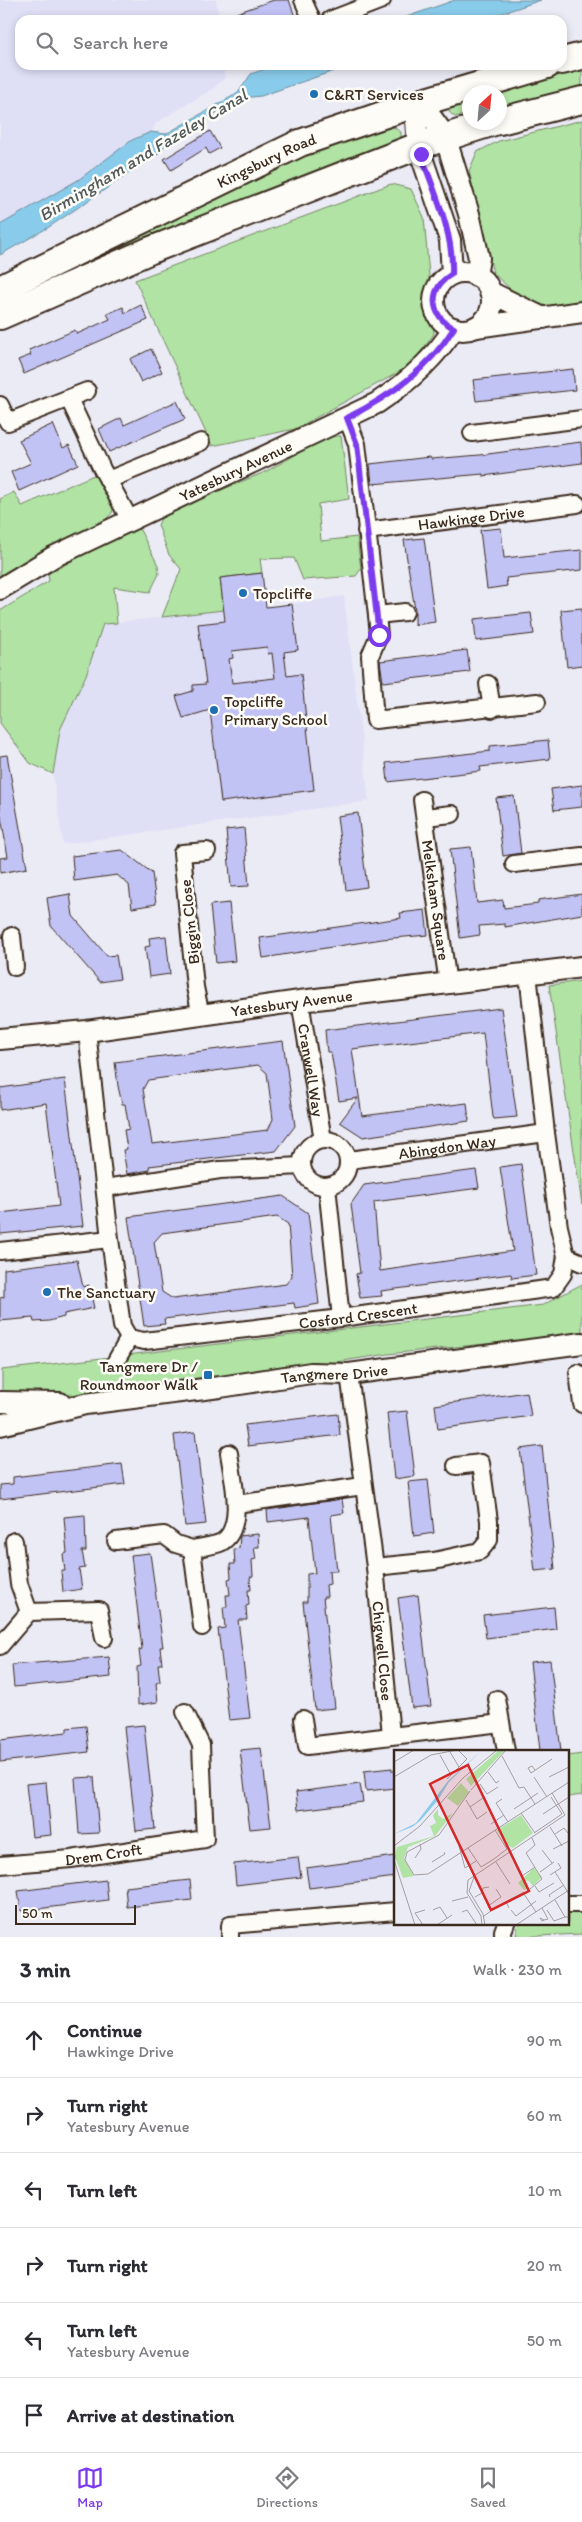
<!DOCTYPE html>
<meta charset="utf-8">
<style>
body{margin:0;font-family:Itim,sans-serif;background:#f7f7f7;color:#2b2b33}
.compass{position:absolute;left:462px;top:85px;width:45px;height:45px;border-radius:50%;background:#fff;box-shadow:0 2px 8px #0003;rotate:26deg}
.scale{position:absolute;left:15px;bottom:12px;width:121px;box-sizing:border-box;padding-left:5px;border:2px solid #3b2a1e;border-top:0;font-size:14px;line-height:18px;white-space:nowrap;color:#3b2a1e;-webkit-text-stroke:4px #fdfcf7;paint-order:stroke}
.stop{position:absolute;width:15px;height:15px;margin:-11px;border:4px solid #7c3aed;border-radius:50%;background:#fff}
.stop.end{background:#7c3aed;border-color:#fff;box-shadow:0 1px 5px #0008}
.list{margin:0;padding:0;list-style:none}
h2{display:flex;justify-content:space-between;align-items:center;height:65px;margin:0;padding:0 20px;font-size:21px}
h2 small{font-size:16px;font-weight:400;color:#7c7c81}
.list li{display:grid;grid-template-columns:32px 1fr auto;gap:15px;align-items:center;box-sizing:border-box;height:75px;padding:0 20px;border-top:1px solid #e1e1e2}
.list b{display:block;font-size:19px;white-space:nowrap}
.list p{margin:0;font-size:16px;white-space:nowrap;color:#7c7c81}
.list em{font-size:16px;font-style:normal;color:#7c7c81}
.icon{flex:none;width:28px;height:28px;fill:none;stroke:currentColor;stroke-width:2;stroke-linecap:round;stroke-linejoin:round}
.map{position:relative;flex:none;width:582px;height:1937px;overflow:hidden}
.search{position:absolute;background:#fff;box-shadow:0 2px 8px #0003;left:15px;right:15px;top:15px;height:55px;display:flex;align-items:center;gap:12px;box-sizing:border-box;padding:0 18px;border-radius:15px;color:#7c7c81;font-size:19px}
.sheet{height:515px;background:#fff}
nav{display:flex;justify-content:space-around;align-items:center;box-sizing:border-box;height:70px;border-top:1px solid #e1e1e2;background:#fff;font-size:14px;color:#7c7c81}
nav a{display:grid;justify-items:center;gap:2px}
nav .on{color:#7c3aed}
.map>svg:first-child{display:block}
.built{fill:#dfdff6}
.green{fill:#b0e3a4;stroke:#768661}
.water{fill:#89cbea;stroke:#6a8b98}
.building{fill:#c2c3f5;stroke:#3b2a1e;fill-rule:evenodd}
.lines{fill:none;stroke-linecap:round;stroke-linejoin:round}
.minor-casing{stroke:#3b2a1e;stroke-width:20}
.tertiary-casing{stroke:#3b2a1e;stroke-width:24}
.trunk-casing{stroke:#3b2a1e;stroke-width:30}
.minor{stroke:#fdfcf7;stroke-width:16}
.tertiary{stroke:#fdfcf7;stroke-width:20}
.trunk{stroke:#fdfcf7;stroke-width:26}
.route{stroke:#7c3aed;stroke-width:6}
.poi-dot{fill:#1f6fb2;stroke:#fdfcf7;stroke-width:2}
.labels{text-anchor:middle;stroke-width:5;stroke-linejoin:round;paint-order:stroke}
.poi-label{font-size:16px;fill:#3b2a1e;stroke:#fdfcf7;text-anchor:start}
.street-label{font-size:16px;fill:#3b2a1e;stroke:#fdfcf7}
.water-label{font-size:18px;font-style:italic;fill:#525a5b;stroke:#fdfcf7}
.inset-road{fill:none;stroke:#a59ea0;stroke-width:1}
.view{fill:#d62828;fill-opacity:0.15;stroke:#d62828;stroke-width:2.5}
.inset-edge{fill:none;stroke:#3b2a1e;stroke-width:2.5}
</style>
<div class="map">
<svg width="582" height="1937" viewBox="0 0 582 1937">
<rect width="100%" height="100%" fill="#ebebf6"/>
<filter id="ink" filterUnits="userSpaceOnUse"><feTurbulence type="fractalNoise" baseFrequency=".02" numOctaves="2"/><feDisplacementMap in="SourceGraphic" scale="10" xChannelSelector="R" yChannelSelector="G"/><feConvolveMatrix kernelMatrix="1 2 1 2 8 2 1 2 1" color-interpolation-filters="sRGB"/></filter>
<g filter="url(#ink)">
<g class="built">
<polygon points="0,0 216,0 219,20 20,20 20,65 223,65 225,78 214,88 156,123 151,132 132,140 79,180 0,225"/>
<polygon points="344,596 369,801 63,844 53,775 60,730 86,675 103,624 224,610 226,632 292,604"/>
</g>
<g class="green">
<polygon points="582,68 582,92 500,109 500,92 496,92"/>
<polygon points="469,100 469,114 455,117 449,112 453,105"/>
<polygon points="582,120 582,300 549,307 518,296 493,273 469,171 477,152 499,141"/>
<path d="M393 127 401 132V139L0 301C102 258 197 200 299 157 329 145 362 137 393 127Z"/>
<polygon points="391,184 411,189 424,217 434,334 410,366 295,429 212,446 135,280"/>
<polygon points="329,436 341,436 349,499 318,504 321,541 357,537 361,569 356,576 303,580 294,558 260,559 262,573 220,578 224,610 162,617 181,569 169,555 158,525 163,514 265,472"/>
<polygon points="96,474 114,506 112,513 102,523 0,578 0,499 14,492 22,506"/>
<polygon points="131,528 140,530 158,565 159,574 150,592 114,587 117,623 103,624 86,675 60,730 53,774 30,763 0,723 0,611 49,581 48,574"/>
<polygon points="582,981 582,1204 549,985"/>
<polygon points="582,1284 582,1334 388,1354 214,1381 213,1377 182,1380 182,1385 102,1394 14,1396 2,1390 2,1370 543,1305"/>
<polygon points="582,1754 582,1795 568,1797 568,1756"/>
<polygon points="568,1910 582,1911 582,1934 516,1937 518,1923 568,1923"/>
</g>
<g class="water">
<polygon points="455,0 541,0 482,20 398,20"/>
<polygon points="275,65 351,65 261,96 243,98 171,138 158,154 49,227 0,255 0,225 78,180 132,140 151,132 166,134 238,93 251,74"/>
</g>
<g class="building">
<polygon points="274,0 289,0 295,17 284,20 222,20 222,18"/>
<polygon points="210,131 220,148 209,154 206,148 171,170 164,159"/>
<polygon points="141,305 148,320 24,374 18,360 31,355 29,350 75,330 77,334 110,319 107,314 123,307 125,313"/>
<polygon points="151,349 162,372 141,382 130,359"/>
<polygon points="573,369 575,390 476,401 473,380"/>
<polygon points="177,401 185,419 109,452 99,429 121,418 124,425"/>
<polygon points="53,424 63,448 69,445 78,464 19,491 11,472 31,463 19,440"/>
<polygon points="581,442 582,463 483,476 483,474 372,484 370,464 430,457 431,459 480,455"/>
<polygon points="501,528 504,558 582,550 582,570 506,578 507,586 487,589 480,530"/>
<polygon points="424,538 435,622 415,625 415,610 404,540"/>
<path d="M262 573 266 607 292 604 298 650 284 652 287 676 301 674 314 790 221 802 210 710 183 718 176 696 193 691V685L206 684 198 624 225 621 220 578ZM267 647 268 654 272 653 275 678 232 683 229 659 233 658 232 651Z"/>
<polygon points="582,608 582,665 567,667 561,610"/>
<polygon points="531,613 534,634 476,641 474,619"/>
<polygon points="467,650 470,672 383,682 380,661"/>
<polygon points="548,740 550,759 480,767 481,771 388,782 386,763 490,751 490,746"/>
<polygon points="7,755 27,868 0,873 0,858 8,857 0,811 0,756"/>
<polygon points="582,785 582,807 554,810 551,789"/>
<polygon points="514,796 521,853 503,856 496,798"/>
<polygon points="358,813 367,887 346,890 337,816"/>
<polygon points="244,828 249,886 231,887 226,830"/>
<polygon points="471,847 477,903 503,900 504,908 538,904 538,900 582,894 582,914 505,927 505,924 479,926 480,935 460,938 450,849"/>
<polygon points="122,850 152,873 156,904 132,908 129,885 117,875 74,881 72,856"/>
<polygon points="70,894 73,916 107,956 116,955 120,979 100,982 51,926 47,898"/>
<polygon points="229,903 235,961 216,963 210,905"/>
<polygon points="425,910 428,935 382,939 263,958 260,938 401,918 400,913"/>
<polygon points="166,936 170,974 149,977 145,947 150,946 149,938"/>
<polygon points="501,1008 517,1117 494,1119 493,1117 483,1033 352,1049 362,1116 467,1103 469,1121 363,1137 340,1122 358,1098 339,1101 331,1052 327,1052 325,1030"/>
<path d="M283 1041 295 1126 276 1151 149 1166 150 1170 127 1174 123 1150 127 1149 124 1130 129 1129 125 1104H122L118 1086 115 1062ZM258 1065 267 1073 273 1119 268 1130 152 1144 143 1089 148 1080Z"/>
<polygon points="65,1079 83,1226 0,1234 0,1213 59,1206 46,1103 0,1110 0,1088"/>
<polygon points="521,1164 536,1275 512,1278 511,1274 381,1291 382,1296 360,1298 356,1274 360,1273 351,1204 364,1185 476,1170 479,1188 374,1202 380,1271 513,1251 500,1167"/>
<path d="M283 1196 308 1213 319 1304 295 1308 294 1303 164 1319 165 1324 144 1326 128 1217ZM277 1217 288 1224 292 1276 286 1284 173 1299 162 1292 154 1242 162 1233Z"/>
<polygon points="77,1260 83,1287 89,1285 94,1308 64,1314 64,1317 49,1321 34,1322 33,1318 0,1321 0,1298 4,1297 4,1269"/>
<polygon points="527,1392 531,1416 438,1429 435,1405"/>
<polygon points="407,1411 415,1476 394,1479 387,1413"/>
<polygon points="338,1414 340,1435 248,1446 245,1425"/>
<polygon points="195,1432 206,1524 185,1526 174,1435"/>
<polygon points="542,1446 555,1569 535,1571 520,1449"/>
<polygon points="122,1464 125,1484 0,1499 0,1485 13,1484 13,1477"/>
<polygon points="428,1480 434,1533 414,1536 408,1482"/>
<polygon points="342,1499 344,1513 331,1515 337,1571 329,1571 330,1584 326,1585 327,1597 323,1597 335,1708 315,1710 303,1602 307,1602 307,1574 315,1573 309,1517 268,1522 267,1510"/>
<polygon points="85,1515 86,1551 82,1551 85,1568 79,1569 82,1589 63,1592 61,1571 65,1571 63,1554 67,1553 64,1517"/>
<polygon points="258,1534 259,1547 254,1547 256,1559 252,1560 253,1576 250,1577 251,1590 248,1590 249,1605 246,1606 247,1620 238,1620 250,1718 229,1720 218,1629 225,1628 223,1607 227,1607 226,1595 230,1595 228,1579 231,1578 230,1564 235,1564 234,1549 239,1548 240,1536"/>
<polygon points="150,1553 163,1647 160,1647 162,1664 158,1664 160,1682 156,1683 158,1702 138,1705 137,1667 141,1666 139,1650 142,1649 131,1555"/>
<polygon points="418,1595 431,1706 412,1708 398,1598"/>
<polygon points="554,1607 556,1629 486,1638 483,1615"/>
<polygon points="109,1657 111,1677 14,1687 12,1665"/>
<polygon points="550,1660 561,1751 540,1751 530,1662"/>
<polygon points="144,1725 155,1829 136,1831 124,1727"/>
<polygon points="86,1726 89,1752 0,1762 0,1740 67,1732 67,1728"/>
<polygon points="261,1748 271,1827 250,1829 240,1750"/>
<polygon points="392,1768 392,1771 396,1771 396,1788 366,1791 364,1771"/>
<polygon points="94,1777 99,1833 79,1834 75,1778"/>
<polygon points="46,1782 51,1835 32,1837 26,1784"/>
<polygon points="360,1784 363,1802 298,1810 296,1792"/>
<polygon points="396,1856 396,1877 309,1888 306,1868"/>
<polygon points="298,1857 301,1877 236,1885 234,1864"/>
<polygon points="106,1880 108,1900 21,1911 18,1891"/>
<polygon points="190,1880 192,1900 127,1907 125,1887"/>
</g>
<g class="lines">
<defs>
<g id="minor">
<polyline points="303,0 312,20"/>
<polyline points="330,20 382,0"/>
<polyline points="69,399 102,469 130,520"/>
<polyline points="0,405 8,422 87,391"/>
<polyline points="347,418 357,444 377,615 379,635 370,656 375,720 537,702"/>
<polyline points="472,433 582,419"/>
<polyline points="108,480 201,442"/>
<path id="s1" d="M366 531 577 504"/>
<polyline points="377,615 405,612"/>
<polyline points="488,684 492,709"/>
<path id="s2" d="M422 800 448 984"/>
<polyline points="425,817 452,814"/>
<polyline points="514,864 582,856"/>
<polyline points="12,936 15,967"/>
<path id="s3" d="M300 1001 323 1140"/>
<polyline points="201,1016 195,987 182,853 207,851"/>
<path id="s4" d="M87 1031 110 1239 122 1326 129 1338 144 1341 341 1318 553 1288 563 1274 566 1256 559 1227 546 1133 528 974"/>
<circle cx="325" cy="1163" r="23"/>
<path id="s5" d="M349 1160 546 1133"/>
<polyline points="327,1186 341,1318"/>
<polyline points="105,1188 220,1170 302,1166"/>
<polyline points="0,1251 110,1239"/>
<polyline points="566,1256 582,1263"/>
<polyline points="116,1361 129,1338"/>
<polyline points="578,1373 582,1404"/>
<path id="s6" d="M349 1374 375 1567 391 1735"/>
<polyline points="236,1504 363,1486"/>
<polyline points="14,1541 19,1584 29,1612"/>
<polyline points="116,1541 164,1535 176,1544 192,1549 202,1627"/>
<path d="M192 1549C201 1547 214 1546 222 1542 246 1527 232 1475 229 1453"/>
<polyline points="375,1567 434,1561 480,1551 489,1540 489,1521 481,1463 456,1466"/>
<polyline points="0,1646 29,1612 99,1610 104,1638"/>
<polyline points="497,1699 506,1751"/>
<polyline points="303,1719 307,1746 501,1723"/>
<path id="s7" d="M0 1865 71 1859 205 1839 201 1745 185 1712"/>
<polyline points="568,1904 582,1904"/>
<polyline points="230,1937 230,1925 396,1911"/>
<polyline points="503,1937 503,1931 506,1923"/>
</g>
<g id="tertiary">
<polyline points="423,102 416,120 418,146 450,240 452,274"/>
<polyline points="406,107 432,118 445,136 469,214 479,258 476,276"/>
<circle cx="463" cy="301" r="29"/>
<polyline points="490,292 543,318"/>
<polyline points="476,327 582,312"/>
<path id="s8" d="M0 589 53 557 377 403C407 383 434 360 454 328"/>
<path id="s9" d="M0 1039 87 1031 300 1001 582 967"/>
<polyline points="0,1402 60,1403"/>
<path id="s10" d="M0 1425 85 1404 220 1387 311 1373 349 1374 582 1343"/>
</g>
<g id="trunk">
<polyline points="562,61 582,56"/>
<polyline points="500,121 582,100"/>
<path id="s11" d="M0 289 300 143 406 107 547 65"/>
<polyline points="0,316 151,250 418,146 494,122"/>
</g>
</defs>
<use href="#minor" class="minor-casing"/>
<use href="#tertiary" class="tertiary-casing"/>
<use href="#trunk" class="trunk-casing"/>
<use href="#minor" class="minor"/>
<use href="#tertiary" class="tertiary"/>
<use href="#trunk" class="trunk"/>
</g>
</g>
<g class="lines" filter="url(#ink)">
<path class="route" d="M379 635 357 444 347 418C390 396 428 370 454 328 429 316 428 288 452 274 454 233 434 192 421 154"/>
</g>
<g class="poi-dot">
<circle cx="314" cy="94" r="5"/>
<circle cx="243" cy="593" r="5"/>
<circle cx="214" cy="710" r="5"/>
<circle cx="47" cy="1292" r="5"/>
<rect x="203" y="1370" width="10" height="10" rx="2.5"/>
</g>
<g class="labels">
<g class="poi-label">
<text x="324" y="100">C&amp;RT Services</text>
<text x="253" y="599">Topcliffe</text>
<text x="224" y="707">Topcliffe<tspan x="224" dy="18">Primary School</tspan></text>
<text x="57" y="1298">The Sanctuary</text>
<text x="198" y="1372" text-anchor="end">Tangmere Dr /<tspan x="198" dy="18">Roundmoor Walk</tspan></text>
</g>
<g class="street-label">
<text dy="6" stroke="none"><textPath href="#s11" startOffset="296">Kingsbury Road</textPath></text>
<text dy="6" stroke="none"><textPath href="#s8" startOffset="264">Yatesbury Avenue</textPath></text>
<text dy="6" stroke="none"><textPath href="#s1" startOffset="106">Hawkinge Drive</textPath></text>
<text dy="6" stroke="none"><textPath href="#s2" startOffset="101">Melksham Square</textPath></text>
<text transform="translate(189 922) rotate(-96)" y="6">Biggin Close</text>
<text dy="6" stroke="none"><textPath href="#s9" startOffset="294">Yatesbury Avenue</textPath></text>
<text dy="6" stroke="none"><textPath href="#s3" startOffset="70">Cranwell Way</textPath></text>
<text dy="6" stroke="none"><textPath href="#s5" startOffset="99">Abingdon Way</textPath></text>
<text dy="6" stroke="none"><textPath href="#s4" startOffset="542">Cosford Crescent</textPath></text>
<text dy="6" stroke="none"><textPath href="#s10" startOffset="339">Tangmere Drive</textPath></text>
<text dy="6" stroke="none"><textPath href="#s6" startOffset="279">Chigwell Close</textPath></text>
<text dy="6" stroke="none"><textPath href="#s7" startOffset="104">Drem Croft</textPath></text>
</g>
<g class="water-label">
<text transform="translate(143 155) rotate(-31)" y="6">Birmingham and Fazeley Canal</text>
</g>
</g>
<g transform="translate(394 1750)">
<rect width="175" height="175" fill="#ebebf6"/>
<path d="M105 0H111L77 36 72 29ZM67 33 75 42 64 56 53 48ZM44 59V65L49 69 59 63 41 86 14 97 10 108 20 126 9 128 1 107 3 97 40 86 36 76 42 73 39 65ZM127 65 139 83 119 98 112 94 103 80ZM140 118 148 127 139 136 134 130 130 133 133 139 130 140 124 133Z" fill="#b0e3a4"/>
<path d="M88 0 55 32 44 50 26 71 18 77 0 84 22 73 54 31Z" fill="#89cbea"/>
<path class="inset-road" d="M56 2 65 17M46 5 57 25M108 6 125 38 130 37 141 54M0 12 20 0M141 20 138 16 134 18 137 23 158 9M94 22 102 33 105 31M0 27 37 5 63 0M140 27 153 47M155 27 175 17M53 29 73 9 64 0M86 34 93 44 104 37M77 40 112 0M76 41 45 85 13 102 11 110 20 125 34 124 175 32M158 43 171 65M108 49 102 53 114 72M72 50 83 69 93 62M76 57 89 48M120 59 144 43M127 63 141 83M149 64 175 47M97 74 110 65M156 77 168 96M140 83 168 64 157 47M161 84 170 78 174 83M138 88 141 95 132 103 148 129 130 144 142 162M0 96 26 76 69 28 103 0M65 96 71 118 82 111M74 98 87 117 100 109 113 99 101 80M159 99 175 91M148 100 158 113M21 108 27 99 26 94M0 110 21 175M38 112 51 104 50 102M102 112 116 134M146 122 160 112M161 122 175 144M156 125 167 118 164 113M128 126 141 117M80 127 75 141 89 164 91 175M141 136 145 142 160 133M81 147 88 143 89 138 95 137M156 147 155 145 170 135M161 150 171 167H175M58 151 74 147M115 158 112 152 130 142M148 158 154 169 150 170 149 171H148L146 168 150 170M39 160 46 157 53 168M117 160 122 166 142 151M153 160 160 171 171 167M68 162 73 160 83 175M90 166 97 161 94 156 107 147 102 139M29 175 21 163 31 160M43 175 58 165M88 175 87 166 73 143 74 130 171 65M122 175 175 140"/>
<path class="view" d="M74 15 135 141 97 160 36 34Z"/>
<rect width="175" height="175" class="inset-edge"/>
</g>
</svg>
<svg class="compass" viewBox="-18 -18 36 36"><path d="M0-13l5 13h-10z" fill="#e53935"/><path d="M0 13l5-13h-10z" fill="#7c7c81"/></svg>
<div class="scale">50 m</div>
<div class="stop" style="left:379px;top:635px"></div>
<div class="stop end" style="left:421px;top:154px"></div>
<div class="search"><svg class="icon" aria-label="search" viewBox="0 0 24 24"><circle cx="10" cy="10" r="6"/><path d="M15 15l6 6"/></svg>Search here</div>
</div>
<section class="sheet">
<h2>3 min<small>Walk · 230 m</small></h2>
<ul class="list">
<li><svg class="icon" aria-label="ahead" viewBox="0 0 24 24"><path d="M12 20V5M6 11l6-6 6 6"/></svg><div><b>Continue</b><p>Hawkinge Drive</p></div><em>90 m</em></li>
<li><svg class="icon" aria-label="right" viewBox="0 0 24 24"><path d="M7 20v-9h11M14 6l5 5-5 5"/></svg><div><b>Turn right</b><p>Yatesbury Avenue</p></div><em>60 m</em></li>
<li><svg class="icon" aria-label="left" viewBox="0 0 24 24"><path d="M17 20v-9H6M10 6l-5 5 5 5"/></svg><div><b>Turn left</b></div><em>10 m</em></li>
<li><svg class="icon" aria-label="right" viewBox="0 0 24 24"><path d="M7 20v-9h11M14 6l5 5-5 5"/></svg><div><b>Turn right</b></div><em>20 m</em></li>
<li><svg class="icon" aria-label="left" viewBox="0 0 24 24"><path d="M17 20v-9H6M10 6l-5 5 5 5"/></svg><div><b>Turn left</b><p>Yatesbury Avenue</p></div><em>50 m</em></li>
<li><svg class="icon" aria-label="arrive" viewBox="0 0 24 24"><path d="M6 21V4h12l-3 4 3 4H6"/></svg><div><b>Arrive at destination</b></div></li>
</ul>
</section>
<nav>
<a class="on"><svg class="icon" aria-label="map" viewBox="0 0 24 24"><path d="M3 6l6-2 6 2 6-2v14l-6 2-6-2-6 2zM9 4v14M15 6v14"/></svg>Map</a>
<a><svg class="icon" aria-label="directions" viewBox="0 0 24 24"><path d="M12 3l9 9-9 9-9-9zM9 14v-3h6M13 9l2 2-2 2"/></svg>Directions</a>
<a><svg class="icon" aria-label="saved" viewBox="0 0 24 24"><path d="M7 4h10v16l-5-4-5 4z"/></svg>Saved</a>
</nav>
